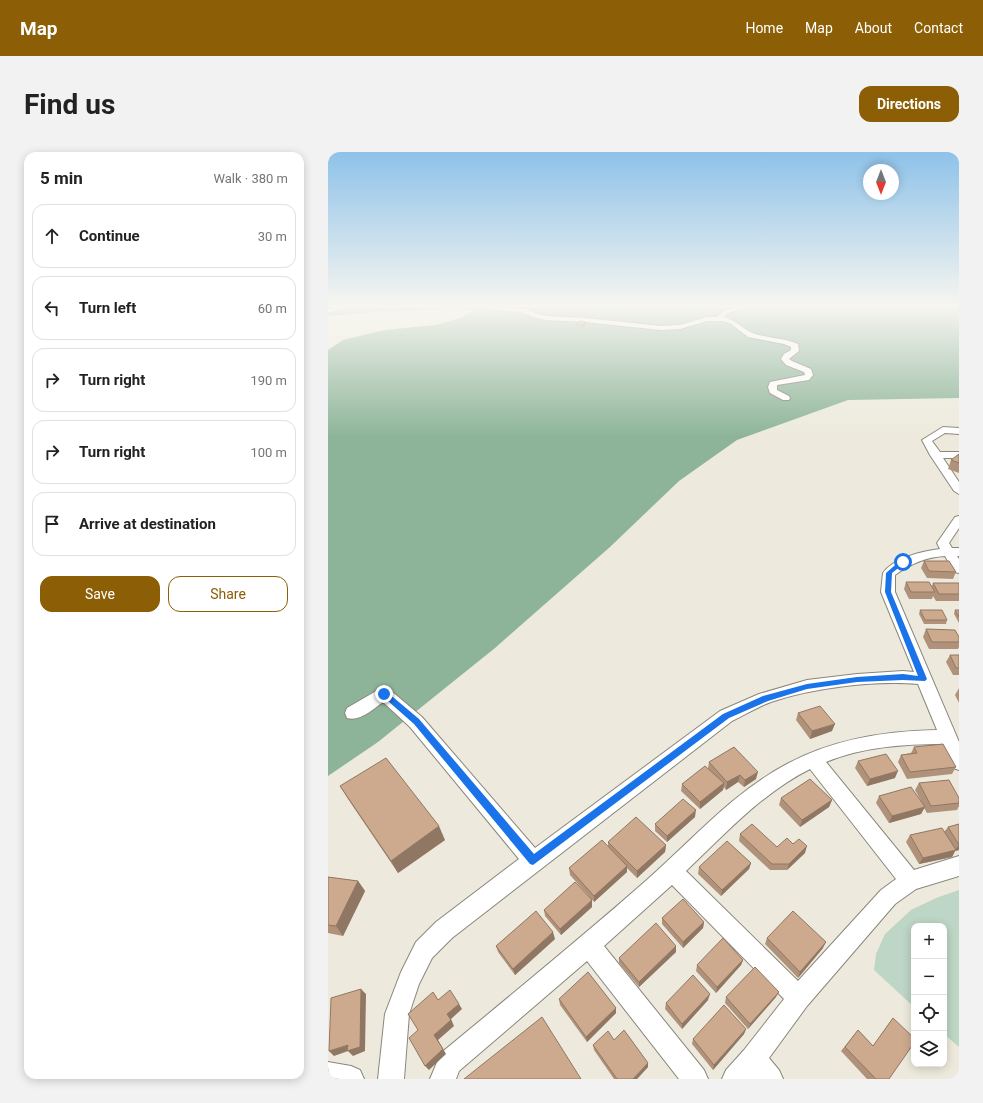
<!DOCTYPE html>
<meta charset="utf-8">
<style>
body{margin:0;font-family:Roboto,sans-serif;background:#f2f2f2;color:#222}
.controls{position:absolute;right:12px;bottom:12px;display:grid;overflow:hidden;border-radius:8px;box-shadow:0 2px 10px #0003}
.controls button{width:36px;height:36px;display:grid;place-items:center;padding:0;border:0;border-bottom:1px solid #e0e0e0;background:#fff;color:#222;font:20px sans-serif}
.compass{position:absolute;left:535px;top:12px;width:36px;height:36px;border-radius:50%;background:#fff;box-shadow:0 2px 10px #0003;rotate:180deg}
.stop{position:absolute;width:12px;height:12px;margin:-9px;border:3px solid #1a73e8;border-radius:50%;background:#fff}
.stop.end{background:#1a73e8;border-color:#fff;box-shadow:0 1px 4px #0008}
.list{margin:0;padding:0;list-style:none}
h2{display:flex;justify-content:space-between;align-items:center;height:52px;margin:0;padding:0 16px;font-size:17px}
h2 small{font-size:13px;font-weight:400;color:#767676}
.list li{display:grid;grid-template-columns:26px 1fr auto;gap:12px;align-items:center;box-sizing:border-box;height:64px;margin:0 8px 8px;padding:0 8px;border:1px solid #e0e0e0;border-radius:12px}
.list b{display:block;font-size:15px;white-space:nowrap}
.list em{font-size:13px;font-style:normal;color:#767676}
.actions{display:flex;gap:8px;padding:12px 16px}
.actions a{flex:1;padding:9px 0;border:1px solid #8c5e05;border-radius:12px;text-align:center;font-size:14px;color:#8c5e05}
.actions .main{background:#8c5e05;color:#fff}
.icon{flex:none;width:22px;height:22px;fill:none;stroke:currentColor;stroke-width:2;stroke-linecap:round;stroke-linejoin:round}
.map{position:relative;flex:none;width:631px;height:927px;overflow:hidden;border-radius:12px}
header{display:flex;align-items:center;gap:24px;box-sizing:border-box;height:56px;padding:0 20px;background:#8c5e05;color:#fff}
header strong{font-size:19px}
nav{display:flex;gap:22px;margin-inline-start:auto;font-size:14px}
.intro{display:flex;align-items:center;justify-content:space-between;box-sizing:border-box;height:96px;padding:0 24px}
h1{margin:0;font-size:28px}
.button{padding:10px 18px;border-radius:12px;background:#8c5e05;color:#fff;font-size:14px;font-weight:700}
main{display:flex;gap:24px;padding:0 24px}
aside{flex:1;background:#fff;border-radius:12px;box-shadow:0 2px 10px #0003}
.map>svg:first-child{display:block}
.green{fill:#bed6c5}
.forest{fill:#8db499}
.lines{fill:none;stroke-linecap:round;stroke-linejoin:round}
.minor-casing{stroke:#89867b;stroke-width:2}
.minor{fill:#fff;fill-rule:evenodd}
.wall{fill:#b0927a}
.shaded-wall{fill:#907763}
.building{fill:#cdaa8e;stroke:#907763}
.route{fill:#1a73e8}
</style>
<header>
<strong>Map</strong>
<nav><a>Home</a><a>Map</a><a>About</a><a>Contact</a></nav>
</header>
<div class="intro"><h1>Find us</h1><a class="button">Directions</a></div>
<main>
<aside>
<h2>5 min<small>Walk · 380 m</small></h2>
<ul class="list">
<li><svg class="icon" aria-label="ahead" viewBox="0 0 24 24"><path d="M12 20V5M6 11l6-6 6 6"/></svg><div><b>Continue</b></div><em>30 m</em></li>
<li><svg class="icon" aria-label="left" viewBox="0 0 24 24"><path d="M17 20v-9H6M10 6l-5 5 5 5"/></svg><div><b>Turn left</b></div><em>60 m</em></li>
<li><svg class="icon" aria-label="right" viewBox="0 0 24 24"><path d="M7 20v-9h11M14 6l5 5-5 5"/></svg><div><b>Turn right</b></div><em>190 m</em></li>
<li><svg class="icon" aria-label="right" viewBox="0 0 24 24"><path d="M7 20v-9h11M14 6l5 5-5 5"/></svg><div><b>Turn right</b></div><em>100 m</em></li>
<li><svg class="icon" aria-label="arrive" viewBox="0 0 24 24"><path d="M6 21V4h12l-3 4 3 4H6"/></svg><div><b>Arrive at destination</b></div></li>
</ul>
<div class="actions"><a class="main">Save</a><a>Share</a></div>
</aside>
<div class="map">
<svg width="631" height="927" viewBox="0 0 631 927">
<rect width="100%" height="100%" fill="#edeadd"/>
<polygon class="green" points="631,738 631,895 616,882 616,774 586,774 586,855 546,818 548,802 557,782 583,758 608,746"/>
<polygon class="forest" points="0,155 631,155 631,246 520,248 409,288 351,329 282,395 167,496 50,590 0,624 0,198 15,188 57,178 107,173 133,166 147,158 126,157 60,159 0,164"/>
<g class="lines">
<defs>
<g id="minor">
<polygon points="9,155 19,155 0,161 0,157"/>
<path d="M163 155 198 157 209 162 218 164 257 166 333 174 352 173 379 165H389C396 157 406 155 416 155L398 162 396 165C409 169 416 178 427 182 441 186 456 186 470 192L471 199 461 207 464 209 483 217 485 223 481 228 449 233V238L461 244 462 246 461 248H455L442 241 440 235 442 230 477 223 476 220 458 213 453 207 456 202 463 198V195L456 192 420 185 402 171 394 169H379L352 177 333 178 257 170 218 168 205 165 196 161 166 157Z"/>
<polygon points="615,275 631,276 631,282 617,281 604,289 612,300 631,300 631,306 615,306 631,330 631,342 626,339 602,303 594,288"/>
<path d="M631 364V376L621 391 624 396H631V404H629L631 407V421L626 420 617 404C598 405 582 412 567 423V440L631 590V618L625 616 615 592C575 592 535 595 498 610L586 718 631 704V724L588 737 567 752 479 854 441 906 451 918 455 927H394L398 918 416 898 456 847 344 733 276 794 376 918 380 927H351L259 809 131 919 128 927H102L113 901C183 843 253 786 321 726 365 687 406 640 459 612 505 587 557 579 609 578L590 532C548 528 483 536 443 550 429 555 417 563 404 569L124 786 104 806 91 832 81 862 76 927H50L57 862 73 820 88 790 108 770 191 707 82 575 55 550C45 557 32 570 19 566L17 561 19 556 50 538 56 536 62 538 94 565 207 696 392 559 431 542 479 528 529 522 575 519 586 520 553 440 555 421C565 406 595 399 612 397L609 391 627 365ZM482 617 568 727 553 738 470 829 358 719C397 682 434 641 482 617Z"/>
<polygon points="0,910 23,914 32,918 36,927 0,927"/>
</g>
</defs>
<use href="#minor" class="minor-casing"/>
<use href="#minor" class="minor"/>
</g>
<g class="wall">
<polygon points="258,170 258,173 254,175 248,174 248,172"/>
<polygon points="631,302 631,321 620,317 623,308"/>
<polygon points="596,409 628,420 625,427 599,426 593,416"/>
<polygon points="578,430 604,434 605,431 631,431 631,449 608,449 605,444 604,447 581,447 576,437"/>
<polygon points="592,458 619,468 618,472 596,472 591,462"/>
<polygon points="627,458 631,458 631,471 626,462"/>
<polygon points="598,477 631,485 631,495 630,497 601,497 595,485"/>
<polygon points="622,503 631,503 631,523 625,523 618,510"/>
<polygon points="631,536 631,551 627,543"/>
<polygon points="470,561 504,579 482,587 468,568"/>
<polygon points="586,595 628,615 624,622 579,627 570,610 573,603 583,601"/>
<polygon points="530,609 567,626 539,634 527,616"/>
<polygon points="381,610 428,627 416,635 410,630 398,638 396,635 395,638 372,657 353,639 354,632 380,616"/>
<polygon points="591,631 631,646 631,654 629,658 599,661 596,656 593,662 561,671 548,651 551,644 593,649 587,638"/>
<polygon points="12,634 117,688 70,721 20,647"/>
<polygon points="453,646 504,648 501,655 472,675 451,653"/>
<polygon points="367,665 339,690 327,679 327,672"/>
<polygon points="631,672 631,698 627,699 624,705 591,712 578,690 582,683 616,680 620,675"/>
<polygon points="412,682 449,695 465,692 477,701 459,718 442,718 411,689"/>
<polygon points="280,690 338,693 337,700 309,726 299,716 299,720 266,750 242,723 241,716 280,694"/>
<polygon points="423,711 421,717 393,744 370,722 371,715"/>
<polygon points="0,725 30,729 37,739 15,784 0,781"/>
<polygon points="264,755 233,783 217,764 216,758"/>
<polygon points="334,766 376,770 375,776 355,796 334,772"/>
<polygon points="439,786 495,796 470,826 437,792"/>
<polygon points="227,787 187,823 170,800 168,794"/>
<polygon points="348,800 311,835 291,811 291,806"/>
<polygon points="415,808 413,813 388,841 368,819 369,813"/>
<polygon points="398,845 448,845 420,877 397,851"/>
<polygon points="231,847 288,861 259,890 232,853"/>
<polygon points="380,848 354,877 337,857 338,851"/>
<polygon points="565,866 561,927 539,927 513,899 530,878 545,894"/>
<polygon points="418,877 416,882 385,918 364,892 365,887"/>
<polygon points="286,888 320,911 320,915 309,927 286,927 266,898 265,893"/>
</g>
<g class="shaded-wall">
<polygon points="258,170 258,173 254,175 254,173"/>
<polygon points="507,572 504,579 482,587 484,579"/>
<polygon points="570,619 567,626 539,634 542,627"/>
<polygon points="430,620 428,627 416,635 417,628"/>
<polygon points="412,623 410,630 398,638 399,630"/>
<polygon points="396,631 395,638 372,657 372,650"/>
<polygon points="504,648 501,655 472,675 474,668"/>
<polygon points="597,655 593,662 561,671 564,664"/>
<polygon points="368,658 367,665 339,690 339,684"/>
<polygon points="111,674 117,688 70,721 63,709"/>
<polygon points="338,693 337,700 309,726 309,719"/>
<polygon points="631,693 631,698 627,699 624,705 591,712 595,706 627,698"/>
<polygon points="479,694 477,701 459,718 461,712"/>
<polygon points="423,711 421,717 393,744 394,738"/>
<polygon points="299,714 299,720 266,750 266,744"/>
<polygon points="30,729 37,739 15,784 8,774"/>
<polygon points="264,748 264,755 233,783 232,777"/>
<polygon points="376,770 375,776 355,796 355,790"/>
<polygon points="225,780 227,787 187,823 185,817"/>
<polygon points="498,790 495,796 470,826 472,820"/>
<polygon points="348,794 348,800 311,835 311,830"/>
<polygon points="415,808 413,813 388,841 389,835"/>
<polygon points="33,837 38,842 37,899 25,904 20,899 6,904 1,899 20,893"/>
<polygon points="451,840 448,845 420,877 422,872"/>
<polygon points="382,842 380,848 354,877 354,872"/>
<polygon points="131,852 134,857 123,867 126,874 110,888 118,902 101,918 97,914 106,883 119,862"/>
<polygon points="288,856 288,861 259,890 258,885"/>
<polygon points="418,877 416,882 385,918 386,913"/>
<polygon points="320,911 320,915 309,927 305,927"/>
</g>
<g class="building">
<polygon points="252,169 258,170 254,173 248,172"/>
<polygon points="631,302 631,311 623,308"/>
<polygon points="596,409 621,409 628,420 601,419"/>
<polygon points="578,430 601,430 607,440 583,440"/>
<polygon points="605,431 631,431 631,442 611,442"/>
<polygon points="592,458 614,458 619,468 597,468"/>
<polygon points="627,458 631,458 631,465"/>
<polygon points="598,477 627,478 631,485 631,490 604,490"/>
<polygon points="622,503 631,503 631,516 628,516"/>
<polygon points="492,554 507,572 484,579 470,561"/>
<polygon points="615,592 628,615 582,620 573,603 589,601 586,595"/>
<polygon points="406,595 430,620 417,628 412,623 399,630 381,610"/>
<polygon points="558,602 570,619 542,627 530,609"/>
<polygon points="58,606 111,674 63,709 12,634"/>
<polygon points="377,614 396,631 372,650 354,632"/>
<polygon points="482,627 504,648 474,668 453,646"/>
<polygon points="621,628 631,646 631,651 603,654 591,631"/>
<polygon points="583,635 597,655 564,664 551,644"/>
<polygon points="355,647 368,658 339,684 327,672"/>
<polygon points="308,665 338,693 309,719 280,690"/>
<polygon points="424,672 449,695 459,686 465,692 471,687 479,694 461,712 444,712 412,682"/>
<polygon points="631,672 631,693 620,675"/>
<polygon points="614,676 628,698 595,706 582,683"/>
<polygon points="274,688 299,714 266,744 241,716"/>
<polygon points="399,689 423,711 394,738 371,715"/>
<polygon points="0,725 30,729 8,774 0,773"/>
<polygon points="247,730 264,748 232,777 216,758"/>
<polygon points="355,747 376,770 355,790 334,766"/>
<polygon points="208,759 225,780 185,817 168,794"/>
<polygon points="465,759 498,790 472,820 439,786"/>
<polygon points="328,771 348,794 311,830 291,806"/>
<polygon points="395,786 415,808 389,835 369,813"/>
<polygon points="427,815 451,840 422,872 398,845"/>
<polygon points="260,820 288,856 258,885 231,847"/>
<polygon points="365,823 382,842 354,872 338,851"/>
<polygon points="33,837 32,895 19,899 20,893 1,899 3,846"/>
<polygon points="122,838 131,852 119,862 123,868 106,883 115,897 97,914 81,886 90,878 80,862 105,840 110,848"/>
<polygon points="396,853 418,877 386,913 365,887"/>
<polygon points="214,865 253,927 136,927"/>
<polygon points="565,866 586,886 586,891 561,927 548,927 517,895 530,878 545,894"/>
<polygon points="296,878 320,911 305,927 289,927 265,893 280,879 286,888"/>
</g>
<linearGradient id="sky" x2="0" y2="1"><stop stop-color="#8ec2e9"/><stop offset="0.54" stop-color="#f7f6f0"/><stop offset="1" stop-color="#f7f6f0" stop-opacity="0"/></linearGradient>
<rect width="631" height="285" fill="url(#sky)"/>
<polygon class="route" points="573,408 578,410 564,421 563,440 599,527 597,529 575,528 529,530 479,537 440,549 401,566 205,713 202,712 86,572 52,542 53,540 59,540 91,567 206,702 395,562 435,544 479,532 529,525 575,522 590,524 557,440 558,421"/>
</svg>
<div class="controls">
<button>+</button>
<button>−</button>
<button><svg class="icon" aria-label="locate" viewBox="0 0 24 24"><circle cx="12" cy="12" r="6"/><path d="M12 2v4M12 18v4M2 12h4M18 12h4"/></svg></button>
<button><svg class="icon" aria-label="layers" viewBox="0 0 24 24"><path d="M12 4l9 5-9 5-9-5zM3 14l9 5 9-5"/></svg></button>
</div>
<svg class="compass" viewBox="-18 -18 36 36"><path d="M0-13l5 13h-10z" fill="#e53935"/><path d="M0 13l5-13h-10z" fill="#767676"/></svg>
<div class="stop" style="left:575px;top:410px"></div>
<div class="stop end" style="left:56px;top:542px"></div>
</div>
</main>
